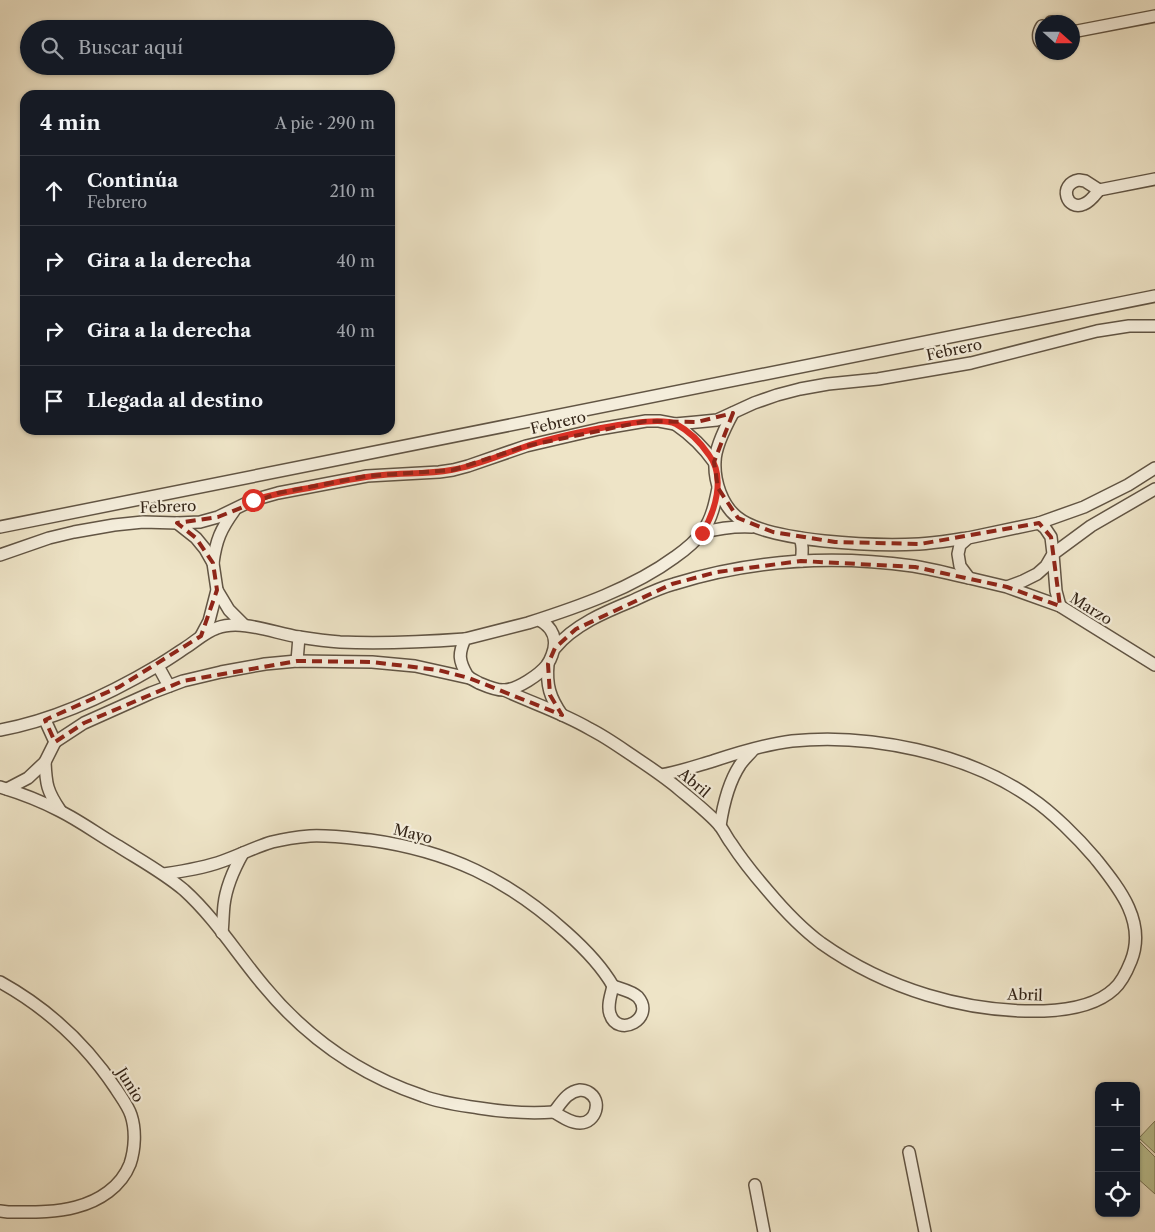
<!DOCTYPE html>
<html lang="es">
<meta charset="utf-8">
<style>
body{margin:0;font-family:"Libre Caslon Text",serif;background:#242831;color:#f1f3f6}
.controls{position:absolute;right:15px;bottom:15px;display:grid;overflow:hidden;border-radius:10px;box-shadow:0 1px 4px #0004}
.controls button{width:45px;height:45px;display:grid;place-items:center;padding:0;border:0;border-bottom:1px solid #363941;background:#171b24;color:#f1f3f6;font:25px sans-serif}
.compass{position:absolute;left:1035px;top:15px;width:45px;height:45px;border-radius:50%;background:#171b24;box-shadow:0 1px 4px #0004;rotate:111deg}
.stop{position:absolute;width:15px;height:15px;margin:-11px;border:4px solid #d93025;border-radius:50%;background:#fff}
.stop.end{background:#d93025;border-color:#fff;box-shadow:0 1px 5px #0008}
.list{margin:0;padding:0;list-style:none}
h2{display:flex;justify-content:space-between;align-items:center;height:65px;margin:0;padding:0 20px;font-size:21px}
h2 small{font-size:16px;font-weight:400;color:#9ea1a6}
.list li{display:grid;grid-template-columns:32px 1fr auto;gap:15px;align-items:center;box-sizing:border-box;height:70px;padding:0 20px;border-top:1px solid #363941}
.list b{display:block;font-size:19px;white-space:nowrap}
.list p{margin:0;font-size:16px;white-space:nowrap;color:#9ea1a6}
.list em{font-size:16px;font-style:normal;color:#9ea1a6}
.icon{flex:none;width:28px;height:28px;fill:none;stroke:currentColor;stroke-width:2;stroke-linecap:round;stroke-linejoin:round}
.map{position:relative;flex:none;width:1155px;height:1232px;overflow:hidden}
.search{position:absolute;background:#171b24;box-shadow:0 1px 4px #0004;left:20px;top:20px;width:375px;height:55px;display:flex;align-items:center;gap:12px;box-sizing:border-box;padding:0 18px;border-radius:28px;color:#9ea1a6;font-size:19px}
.panel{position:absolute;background:#171b24;box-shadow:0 1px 4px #0004;left:20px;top:90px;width:375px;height:345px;border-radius:15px}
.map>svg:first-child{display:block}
.green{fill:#bcc393;stroke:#787456}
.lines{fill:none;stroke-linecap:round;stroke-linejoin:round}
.minor-casing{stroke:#625544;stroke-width:14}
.minor{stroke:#f4eddb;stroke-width:11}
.route{stroke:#d93025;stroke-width:6}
.marked{fill:none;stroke:#8f2418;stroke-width:4;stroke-dasharray:10 6;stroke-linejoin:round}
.labels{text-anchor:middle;stroke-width:4.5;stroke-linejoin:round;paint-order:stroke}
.street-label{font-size:15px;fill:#342518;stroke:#f4eddb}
</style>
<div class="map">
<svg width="1155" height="1232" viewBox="0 0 1155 1232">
<rect width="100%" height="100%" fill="#eee4c7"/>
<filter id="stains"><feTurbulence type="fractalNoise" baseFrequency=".004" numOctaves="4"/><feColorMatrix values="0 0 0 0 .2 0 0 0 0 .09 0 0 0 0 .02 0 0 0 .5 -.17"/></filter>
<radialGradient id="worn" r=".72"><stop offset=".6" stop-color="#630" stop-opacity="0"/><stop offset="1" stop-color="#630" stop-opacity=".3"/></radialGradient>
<g class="green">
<polygon points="1155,1121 1155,1153 1139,1138"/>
<polygon points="1138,1140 1155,1157 1155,1194 1136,1177 1136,1142"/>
</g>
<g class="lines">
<defs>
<g id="minor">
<polyline points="1051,22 1052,22"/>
<path d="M1042 26C1038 32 1037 39 1042 44"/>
<polyline points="1072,32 1155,16"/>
<path d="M1079 180 1085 181 1099 190C1095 195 1090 202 1084 204 1067 212 1057 184 1079 180Z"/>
<polyline points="1099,190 1155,179"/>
<path d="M733 413C726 426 715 447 715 462 714 481 722 505 737 517 769 543 877 546 919 544 936 543 952 540 968 538"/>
<path d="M675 424C691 435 702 445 714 462"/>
<polyline points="177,523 196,538 205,549 213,563 217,590 209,621 201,636"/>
<polyline points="1039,523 1084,507 1128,485 1155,468"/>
<polyline points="0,527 1155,296"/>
<path d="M702 533C720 528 733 526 752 527"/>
<path d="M800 538C803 546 803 552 801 561"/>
<polyline points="0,555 49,538 74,532 114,525 143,522 177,523 200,522 218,517 253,500 278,493 367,476 439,472 453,470 468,466 526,446 599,429 646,421 659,421 675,424 697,422 717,420 754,403 777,395 800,389 828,384 878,379 971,363 1097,331 1129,326 1155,326"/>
<path d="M213 563C216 540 221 529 234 511"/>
<polyline points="1007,587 1023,581 1037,574 1046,566 1053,554 1051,537 1045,528 1039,523 968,538 960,545 958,554 960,566 969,578 1007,587 1060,606 1155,665"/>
<polyline points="217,590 229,610 244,625"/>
<polyline points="1060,606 1056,591 1053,554 1091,526 1155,489"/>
<path d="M539 620C553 627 558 640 552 655 551 658 549 662 547 665 539 675 518 689 505 690 497 691 486 686 479 683 474 680 470 679 467 675 459 661 458 654 465 639L528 623C578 607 633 588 675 557 685 550 696 541 703 531 712 518 715 503 718 488"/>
<path d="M555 648C574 625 605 612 632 601 645 595 659 588 674 584 751 560 833 555 913 566 932 569 950 574 969 578"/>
<polyline points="297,661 299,637"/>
<path d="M548 664C546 685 550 698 562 715"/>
<polyline points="158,666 169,686"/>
<path d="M504 690C532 703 563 713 590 729 606 737 621 748 636 758 651 768 666 778 680 790 692 800 710 814 720 826 724 831 727 838 731 843 742 860 755 876 768 891 784 910 801 928 821 943 886 989 965 1013 1044 1011 1068 1010 1096 1006 1114 989 1122 982 1127 971 1131 961 1147 921 1118 887 1095 858 1078 838 1052 812 1031 798 967 753 869 733 792 741 767 744 737 753 713 761 696 766 679 772 661 775"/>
<polyline points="45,720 55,742 84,723 151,693 183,681 221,672 265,664 297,661 372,662 415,666 469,678"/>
<path d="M0 730C56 720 108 695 157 666 166 661 176 654 185 648 196 641 205 632 217 628 241 619 274 633 299 637 312 639 326 641 340 642 382 644 423 642 465 639"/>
<path d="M45 762C46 784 47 791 60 810"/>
<path d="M0 787C20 793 41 801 60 811 80 821 99 835 118 846 140 860 164 873 184 890 215 918 237 954 264 986 307 1038 360 1075 423 1096 441 1103 460 1105 479 1108 504 1112 529 1114 554 1112"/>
<polyline points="7,789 28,778 45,762 55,742"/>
<path d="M720 826C723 806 728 783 740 765 743 760 749 755 753 750"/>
<path d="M164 874C184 871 204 868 223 861 240 855 255 847 272 842 284 839 298 837 310 836 330 835 351 838 370 840 449 851 507 879 566 932 584 948 601 965 613 986"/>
<path d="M222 933C223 924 223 914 224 905 226 887 234 869 243 853"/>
<path d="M0 982C47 1008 86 1044 116 1089 121 1097 128 1106 131 1115 136 1130 135 1149 130 1164 121 1187 99 1201 76 1207 54 1213 30 1212 8 1212L0 1211"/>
<path d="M613 986C621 989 632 991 638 997 656 1018 618 1039 610 1014 607 1005 611 995 613 986Z"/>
<path d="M580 1090C582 1090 587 1091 588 1092 603 1100 596 1123 580 1123 571 1123 562 1117 554 1112 562 1102 567 1092 580 1090Z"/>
<polyline points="909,1152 925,1232"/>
<polyline points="755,1185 764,1232"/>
</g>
</defs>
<use href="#minor" class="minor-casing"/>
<use href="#minor" class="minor"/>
</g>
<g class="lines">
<path class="route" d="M253 500C271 495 290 491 309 488 333 483 358 477 383 475 406 473 429 474 451 470 476 466 500 455 524 447 550 438 653 413 676 424 689 431 701 443 709 455 726 477 715 512 702 533"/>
</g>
<path class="marked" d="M733 413 714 462 718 488 738 518 773 532 835 542 920 544 1039 523 1051 537 1060 606 1007 587 915 567 801 561 717 572 672 584 576 629 555 648 548 664 550 695 562 715 469 678 438 670 372 662 297 661 183 681 84 723 55 742 45 720 119 687 201 636 217 590 213 563 196 538 177 523 218 517 278 493 367 476 453 470 526 446 646 421 697 422Z"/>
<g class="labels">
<g class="street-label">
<text transform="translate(954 350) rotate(-12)" y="5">Febrero</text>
<text transform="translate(558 423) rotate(-13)" y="5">Febrero</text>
<text transform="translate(168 507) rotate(-2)" y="5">Febrero</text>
<text transform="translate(1091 609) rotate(32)" y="5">Marzo</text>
<text transform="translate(694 783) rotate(40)" y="5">Abril</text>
<text transform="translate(413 834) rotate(14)" y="5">Mayo</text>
<text transform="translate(1025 995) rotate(2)" y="5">Abril</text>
<text transform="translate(130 1085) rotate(58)" y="5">Junio</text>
</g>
</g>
<rect width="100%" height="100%" filter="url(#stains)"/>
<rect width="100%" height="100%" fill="url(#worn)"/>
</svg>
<div class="controls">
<button>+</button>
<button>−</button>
<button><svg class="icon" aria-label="locate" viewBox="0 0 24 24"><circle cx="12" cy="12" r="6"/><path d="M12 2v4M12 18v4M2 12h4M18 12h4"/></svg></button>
</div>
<svg class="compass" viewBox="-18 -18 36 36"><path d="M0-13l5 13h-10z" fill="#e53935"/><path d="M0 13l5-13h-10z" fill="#9ea1a6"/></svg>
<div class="stop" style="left:253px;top:500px"></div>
<div class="stop end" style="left:702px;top:533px"></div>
<div class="search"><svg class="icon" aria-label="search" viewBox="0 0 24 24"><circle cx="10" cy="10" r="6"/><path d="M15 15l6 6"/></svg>Buscar aquí</div>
<section class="panel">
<h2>4 min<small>A pie · 290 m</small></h2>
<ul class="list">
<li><svg class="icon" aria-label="ahead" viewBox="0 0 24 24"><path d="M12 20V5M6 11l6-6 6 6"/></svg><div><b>Continúa</b><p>Febrero</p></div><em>210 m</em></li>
<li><svg class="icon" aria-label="right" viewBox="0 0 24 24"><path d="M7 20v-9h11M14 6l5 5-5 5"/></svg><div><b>Gira a la derecha</b></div><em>40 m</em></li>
<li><svg class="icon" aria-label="right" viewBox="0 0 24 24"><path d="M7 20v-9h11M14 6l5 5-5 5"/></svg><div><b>Gira a la derecha</b></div><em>40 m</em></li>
<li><svg class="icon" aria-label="arrive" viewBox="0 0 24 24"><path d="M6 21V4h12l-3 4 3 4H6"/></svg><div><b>Llegada al destino</b></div></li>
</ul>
</section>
</div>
